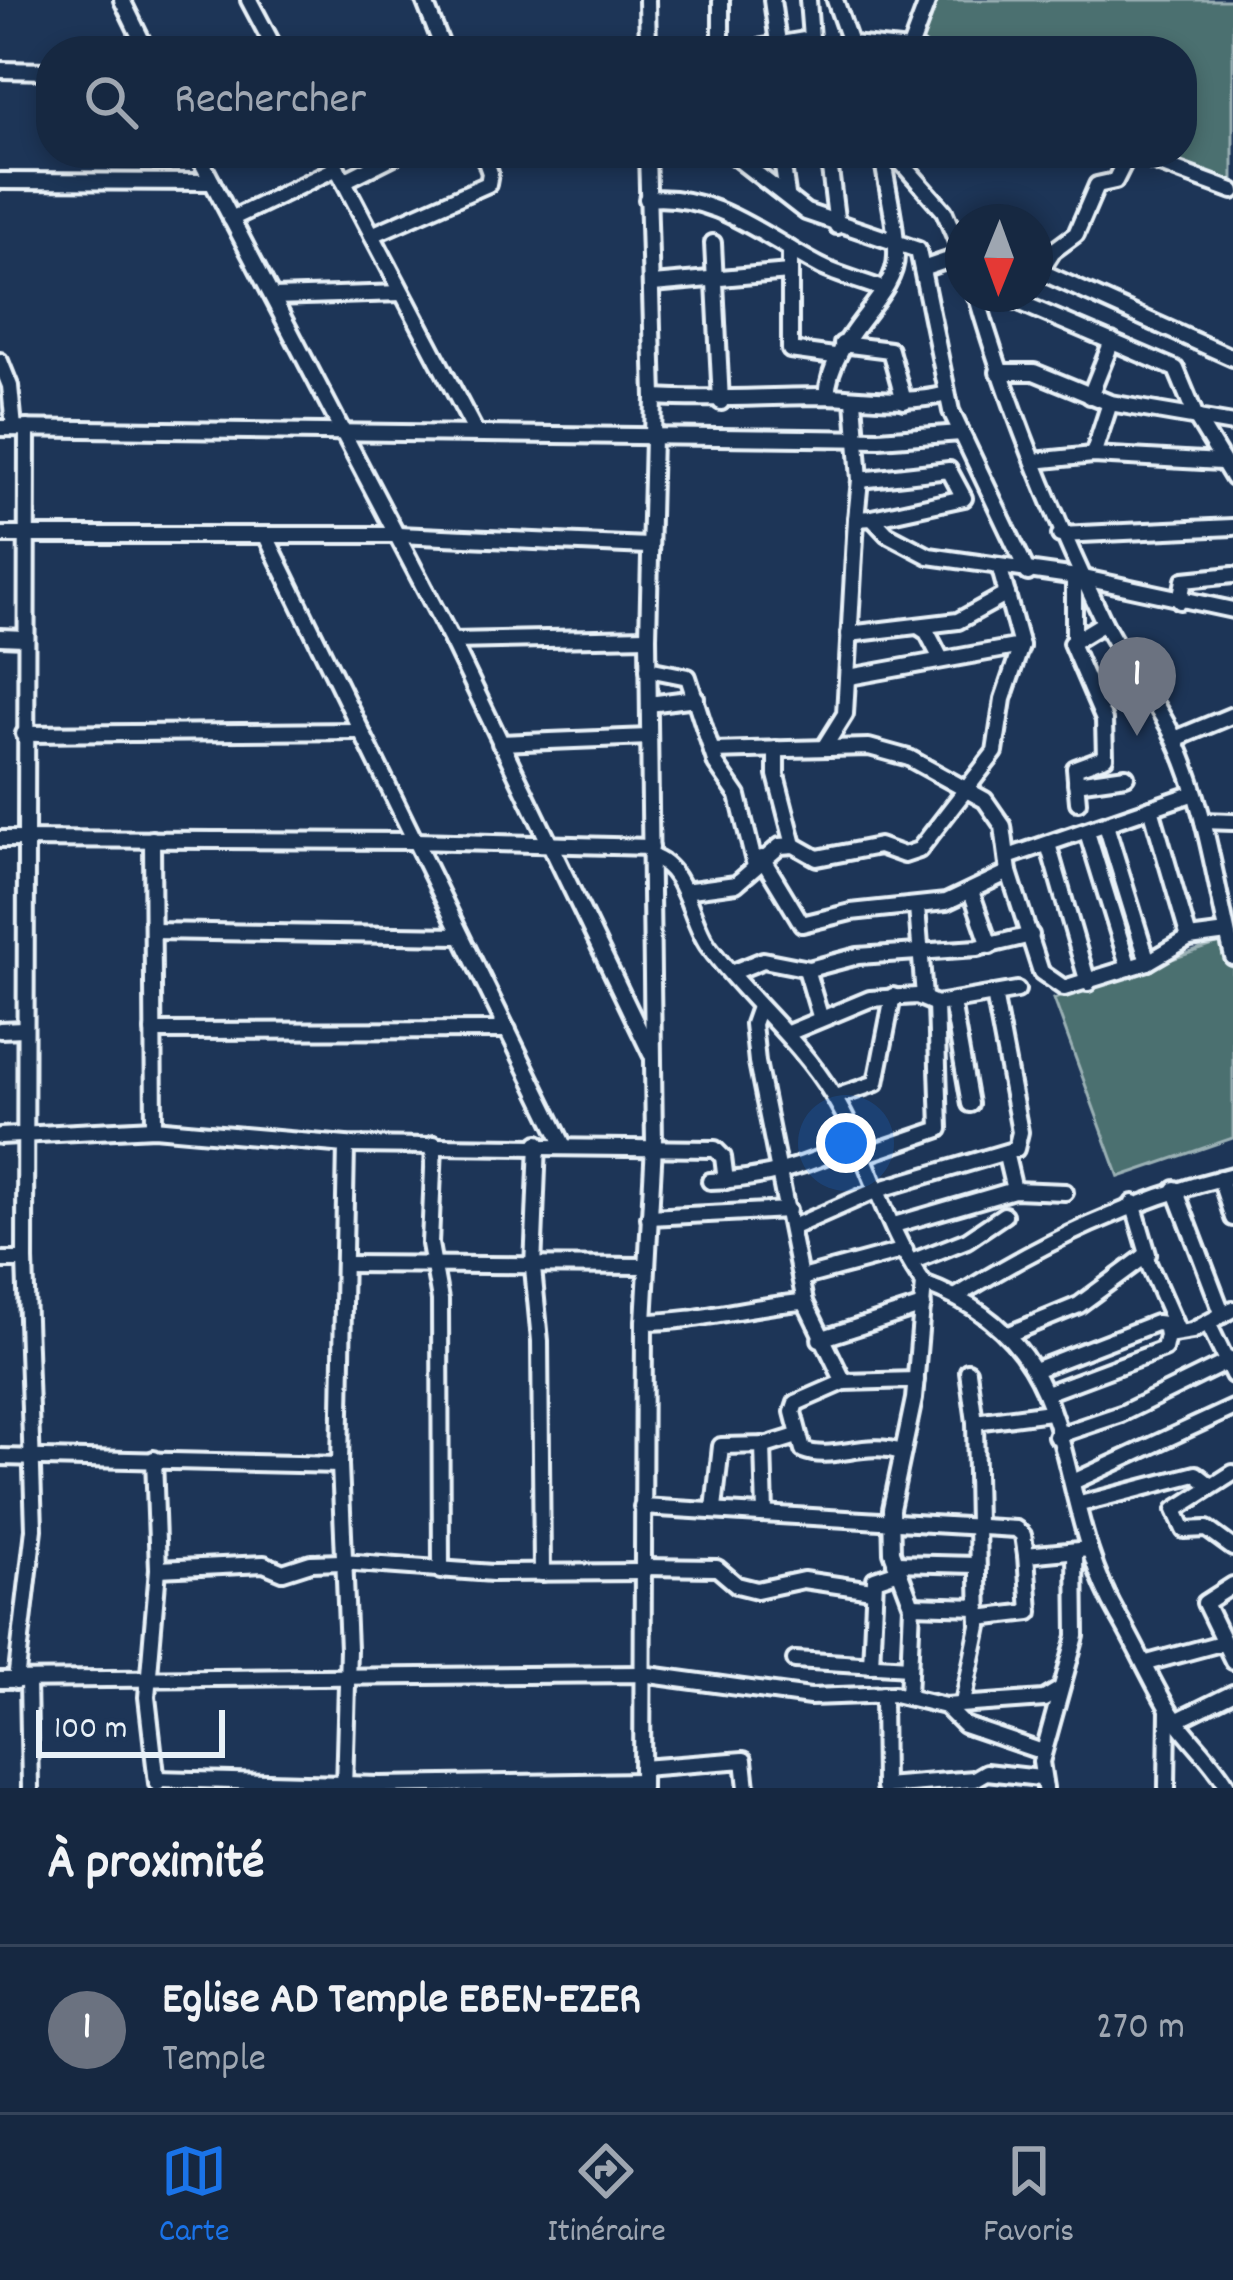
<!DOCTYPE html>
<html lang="fr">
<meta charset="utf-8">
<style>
body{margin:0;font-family:Dekko,sans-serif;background:#23344c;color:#f1f3f6}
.compass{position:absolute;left:945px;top:204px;width:108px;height:108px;border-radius:50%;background:#162841;box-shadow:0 6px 18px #0003;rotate:181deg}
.scale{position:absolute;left:36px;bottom:30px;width:189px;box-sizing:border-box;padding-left:12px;border:6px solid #e8f1f8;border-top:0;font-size:33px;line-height:42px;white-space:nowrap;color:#e8f1f8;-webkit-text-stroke:9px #1d3557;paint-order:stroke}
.you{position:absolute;left:846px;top:1143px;width:42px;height:42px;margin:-30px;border:9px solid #fff;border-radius:50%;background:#1a73e8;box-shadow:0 0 0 18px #1a73e833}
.badge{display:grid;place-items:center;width:78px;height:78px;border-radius:50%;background:#1a73e8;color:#fff;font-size:39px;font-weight:700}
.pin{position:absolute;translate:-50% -99px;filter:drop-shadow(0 3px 6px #0008)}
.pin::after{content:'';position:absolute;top:63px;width:42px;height:36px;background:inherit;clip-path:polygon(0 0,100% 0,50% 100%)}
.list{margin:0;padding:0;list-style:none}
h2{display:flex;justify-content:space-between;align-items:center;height:156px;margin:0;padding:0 48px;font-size:51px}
h2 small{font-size:39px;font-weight:400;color:#9ea6b1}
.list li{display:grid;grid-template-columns:78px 1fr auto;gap:36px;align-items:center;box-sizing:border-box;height:168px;padding:0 48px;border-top:3px solid #35445a}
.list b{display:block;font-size:45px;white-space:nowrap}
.list p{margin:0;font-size:39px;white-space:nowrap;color:#9ea6b1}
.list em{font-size:39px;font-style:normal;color:#9ea6b1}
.icon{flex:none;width:66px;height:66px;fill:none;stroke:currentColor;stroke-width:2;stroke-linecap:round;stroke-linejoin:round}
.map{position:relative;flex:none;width:1233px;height:1788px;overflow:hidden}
.search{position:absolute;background:#162841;box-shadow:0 6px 18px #0003;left:36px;right:36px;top:36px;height:132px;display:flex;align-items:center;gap:30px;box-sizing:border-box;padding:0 42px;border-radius:48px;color:#9ea6b1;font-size:45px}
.sheet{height:324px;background:#162841}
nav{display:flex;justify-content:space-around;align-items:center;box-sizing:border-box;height:168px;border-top:3px solid #35445a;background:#162841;font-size:33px;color:#9ea6b1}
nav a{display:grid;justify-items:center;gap:6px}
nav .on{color:#1a73e8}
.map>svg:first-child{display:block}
.green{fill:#4c6f70;stroke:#9ab0b4;stroke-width:3}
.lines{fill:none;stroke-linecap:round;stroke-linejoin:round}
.minor-casing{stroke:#e8f1f8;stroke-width:22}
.minor{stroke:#1d3557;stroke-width:14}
</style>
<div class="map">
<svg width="1233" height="1788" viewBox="0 0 1233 1788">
<rect width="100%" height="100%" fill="#1d3557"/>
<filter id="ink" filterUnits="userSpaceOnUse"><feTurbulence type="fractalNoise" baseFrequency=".00833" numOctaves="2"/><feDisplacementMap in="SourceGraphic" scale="24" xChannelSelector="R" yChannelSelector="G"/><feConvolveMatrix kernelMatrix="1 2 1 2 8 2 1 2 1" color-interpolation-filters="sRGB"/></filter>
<g filter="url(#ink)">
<g class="green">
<polygon points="938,0 1233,0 1233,186 1155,153 1182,153 1182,51 916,51"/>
<polygon points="1225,941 1233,963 1233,1138 1119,1177 1054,999"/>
</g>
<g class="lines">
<defs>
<g id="minor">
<polyline points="122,0 147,51"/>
<polyline points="249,0 276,51"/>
<polyline points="424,0 444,51"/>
<polyline points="647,0 648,51"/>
<polyline points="721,0 721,51"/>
<polyline points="772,0 778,43"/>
<polyline points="808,0 812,51"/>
<polyline points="835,0 853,51"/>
<polyline points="852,44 919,51"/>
<polyline points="739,51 811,39"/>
<polyline points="909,51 928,0"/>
<polyline points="0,70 51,71"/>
<polyline points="197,153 452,641 651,1054"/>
<polyline points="329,153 475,431"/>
<polyline points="730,153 806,212 918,250 951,411 1028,573"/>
<polyline points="781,153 787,194"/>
<polyline points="828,153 837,226"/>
<polyline points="893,153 944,211 963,256"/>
<polyline points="1130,153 1233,191"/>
<polyline points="0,181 212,182"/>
<polyline points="344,181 400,153"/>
<path d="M647 199C714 192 764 237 820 266 839 276 862 281 882 289"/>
<polyline points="231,219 337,168"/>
<polyline points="372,235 488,184 490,173 483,153"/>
<polyline points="713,243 721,402"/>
<polyline points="790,249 790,350 834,356"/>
<polyline points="925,268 963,255"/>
<polyline points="1035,269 1233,358"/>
<polyline points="1040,271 1053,251 1076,234 1097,185 1115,181 1129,153"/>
<polyline points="653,284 789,272"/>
<path d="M976 294C1008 406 1052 513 1102 618 1121 659 1153 694 1173 736 1206 804 1215 884 1233 957"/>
<polyline points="976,296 1014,300 1176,369 1196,417 1233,478"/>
<polyline points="273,297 402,293"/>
<polyline points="842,344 890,350 904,401"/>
<polyline points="0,361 10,386 14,428"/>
<polyline points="998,372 1034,372 1110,403 1233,424"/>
<path d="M827 396C831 333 896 299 896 256 897 223 886 186 882 153"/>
<polyline points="1090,396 1112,341"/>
<path d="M654 397C711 401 767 396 825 396 868 397 904 405 947 394"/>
<polyline points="854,400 860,480 856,519 872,518 887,534 929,556 1084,578 1233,610"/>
<polyline points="0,428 879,439 961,433"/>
<polyline points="1093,455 1110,403"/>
<polyline points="1034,461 1093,455 1221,462"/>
<polyline points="860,480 949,470 964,498 872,518"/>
<polyline points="0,535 398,535 648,546"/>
<polyline points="1060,535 1233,527"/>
<polyline points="1180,601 1184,580 1233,575"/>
<polyline points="918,626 927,632 941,659"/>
<polyline points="849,634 958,621 1007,594"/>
<polyline points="0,637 25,638"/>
<polyline points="1074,637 1074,577"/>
<polyline points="452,641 648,637"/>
<polyline points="648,669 688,677 716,764 738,796 755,866"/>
<polyline points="849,677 1021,646"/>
<polyline points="649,704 696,698"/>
<polyline points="24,734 361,731"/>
<polyline points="1175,739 1233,715"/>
<polyline points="500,743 649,737"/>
<polyline points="825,746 845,714 856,519"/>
<polyline points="776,749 776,775 794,845"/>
<polyline points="712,751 869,747 909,758 985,800 1003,826 1009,872 1041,972 1064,988 1148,962 1189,938 1227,933"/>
<polyline points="1076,783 1126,776"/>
<polyline points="1078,802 1075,768 1105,757 1104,720 1071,643 1104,623"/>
<polyline points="1151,808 1189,938"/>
<polyline points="1203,821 1233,822"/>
<polyline points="1106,825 1148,962"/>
<polyline points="1087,832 1129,968"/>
<polyline points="0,839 415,841 267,538"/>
<polyline points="152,839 154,1128"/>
<polyline points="1048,844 1088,983"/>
<path d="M652 857C687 868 689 920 709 947 747 999 798 1038 832 1094 869 1153 883 1226 924 1284 1092 1345 1045 1490 1119 1617 1136 1646 1150 1678 1167 1707 1185 1736 1212 1758 1229 1788"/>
<polyline points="1008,857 1192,794"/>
<polyline points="762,858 802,924 851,912 946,902 1009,872"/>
<polyline points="684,891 736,884 780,846 794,845 817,858 879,846 904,855 919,850 995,752 1003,699 1021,646 1000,569"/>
<polyline points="972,894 990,946"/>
<polyline points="917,907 924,997"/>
<polyline points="153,931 459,936"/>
<polyline points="806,969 820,1016"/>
<polyline points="731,973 763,960 809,969 858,956 977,948 1031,935"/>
<polyline points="952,1002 970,1104"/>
<polyline points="759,1007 753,1024 757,1062 805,1302 844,1382 916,1380"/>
<polyline points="0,1030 23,1029"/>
<polyline points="153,1031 508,1030"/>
<polyline points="788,1033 870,999 917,996 936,1004 1017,990"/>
<polyline points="835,1097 876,1083 893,996"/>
<polyline points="0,1136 154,1128 346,1145 715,1149 723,1157 726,1181"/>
<polyline points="538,1143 533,1268 540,1341 542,1573"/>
<polyline points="434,1144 430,1244 440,1300 441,1571"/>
<polyline points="563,1144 415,841 651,847"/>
<polyline points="864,1155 940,1129 936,1004"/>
<polyline points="1006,1156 1014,1190"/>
<polyline points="1220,1178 1233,1218"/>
<path d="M710 1181C763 1180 809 1165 856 1142"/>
<polyline points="1175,1189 1223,1315"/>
<polyline points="649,1217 788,1210"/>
<polyline points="894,1225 1014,1190 1065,1192"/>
<polyline points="793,1227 877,1190 1016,1149 1020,1132 994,994"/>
<polyline points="1145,1256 1178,1331"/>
<polyline points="0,1260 25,1260"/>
<polyline points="911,1262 967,1240 1004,1215"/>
<polyline points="344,1264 646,1266"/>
<polyline points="801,1278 905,1250"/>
<path d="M957 1296C1046 1241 1131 1200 1233 1175"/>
<path d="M644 1322C700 1322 750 1305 805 1302"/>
<polyline points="1208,1323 1233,1375"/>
<polyline points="1011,1333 1079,1305 1148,1254 1133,1203"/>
<polyline points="820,1339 923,1306"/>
<polyline points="1037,1369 1156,1323 1165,1324 1167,1335 1192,1331 1233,1309"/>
<polyline points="968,1371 975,1422"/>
<path d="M844 1382 796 1403 793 1412 803 1450C832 1462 865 1440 901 1452"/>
<polyline points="1046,1393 1164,1349 1167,1335"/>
<polyline points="1056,1436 1121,1414 1233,1359"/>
<polyline points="763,1445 765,1514"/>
<polyline points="0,1457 340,1465 346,1145"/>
<polyline points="154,1459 158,1569 147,1697 157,1783"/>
<polyline points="340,1465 348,1649 344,1788"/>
<polyline points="1233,1473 1175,1510 1184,1530 1207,1529 1233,1548"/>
<polyline points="1075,1481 1233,1408"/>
<polyline points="1080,1504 1196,1474 1210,1485"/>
<polyline points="642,1507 1016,1529 1023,1535 1026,1555 1089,1549"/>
<polyline points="714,1509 721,1446 768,1445 797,1436"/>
<polyline points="895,1563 976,1565"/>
<polyline points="644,1567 717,1568 737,1585 757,1590 803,1580 872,1590"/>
<polyline points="158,1569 264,1564 283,1572 311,1563 342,1562 493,1573 644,1572"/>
<polyline points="1233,1585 1205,1603 1233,1661"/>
<polyline points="912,1605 978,1607"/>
<polyline points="979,1618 1030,1612 1026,1555"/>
<polyline points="795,1660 909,1667"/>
<polyline points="1147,1663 1221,1643"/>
<polyline points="871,1665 875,1579 899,1571"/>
<polyline points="0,1680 642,1674 810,1697 894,1694 945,1706 1044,1699 1059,1690"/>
<polyline points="16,1681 34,1529 25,1260 27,428"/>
<polyline points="28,1681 30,1788"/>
<polyline points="883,1694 884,1788"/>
<polyline points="908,1697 912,1605 892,1552 891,1509 914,1399 924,1284"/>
<polyline points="963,1703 979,1626 975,1422 1050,1412"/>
<polyline points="945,1706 964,1725 1043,1752"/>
<polyline points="1178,1720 1233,1693"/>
<polyline points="642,1768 744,1760 747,1788"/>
<polyline points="157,1779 380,1785 642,1781"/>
<polyline points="884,1786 974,1779 986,1772 1040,1778"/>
<polyline points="642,1788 644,1322 654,1145 648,637 654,397 647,153"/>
<polyline points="1045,1788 1041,1762 1076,1636 1075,1551"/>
<polyline points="1167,1788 1168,1709"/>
</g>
</defs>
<use href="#minor" class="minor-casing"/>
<use href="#minor" class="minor"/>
</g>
</g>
</svg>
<svg class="compass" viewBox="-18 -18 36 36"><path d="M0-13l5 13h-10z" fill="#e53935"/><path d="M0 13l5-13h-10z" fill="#9ea6b1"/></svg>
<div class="scale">100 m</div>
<div class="you"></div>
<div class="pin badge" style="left:1137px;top:736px;background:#6b7280">1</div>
<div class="search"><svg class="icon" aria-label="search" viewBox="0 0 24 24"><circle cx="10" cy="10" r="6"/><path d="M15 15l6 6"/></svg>Rechercher</div>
</div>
<section class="sheet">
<h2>À proximité<small></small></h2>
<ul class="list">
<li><span class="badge" style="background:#6b7280">1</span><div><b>Eglise AD Temple EBEN-EZER</b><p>Temple</p></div><em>270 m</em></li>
</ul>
</section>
<nav>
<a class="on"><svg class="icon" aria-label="map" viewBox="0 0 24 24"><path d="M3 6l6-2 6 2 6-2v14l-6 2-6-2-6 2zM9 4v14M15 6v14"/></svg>Carte</a>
<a><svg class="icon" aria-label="directions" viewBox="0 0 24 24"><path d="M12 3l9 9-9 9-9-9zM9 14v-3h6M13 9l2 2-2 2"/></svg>Itinéraire</a>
<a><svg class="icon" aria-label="saved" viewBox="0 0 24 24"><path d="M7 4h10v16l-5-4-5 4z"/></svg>Favoris</a>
</nav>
